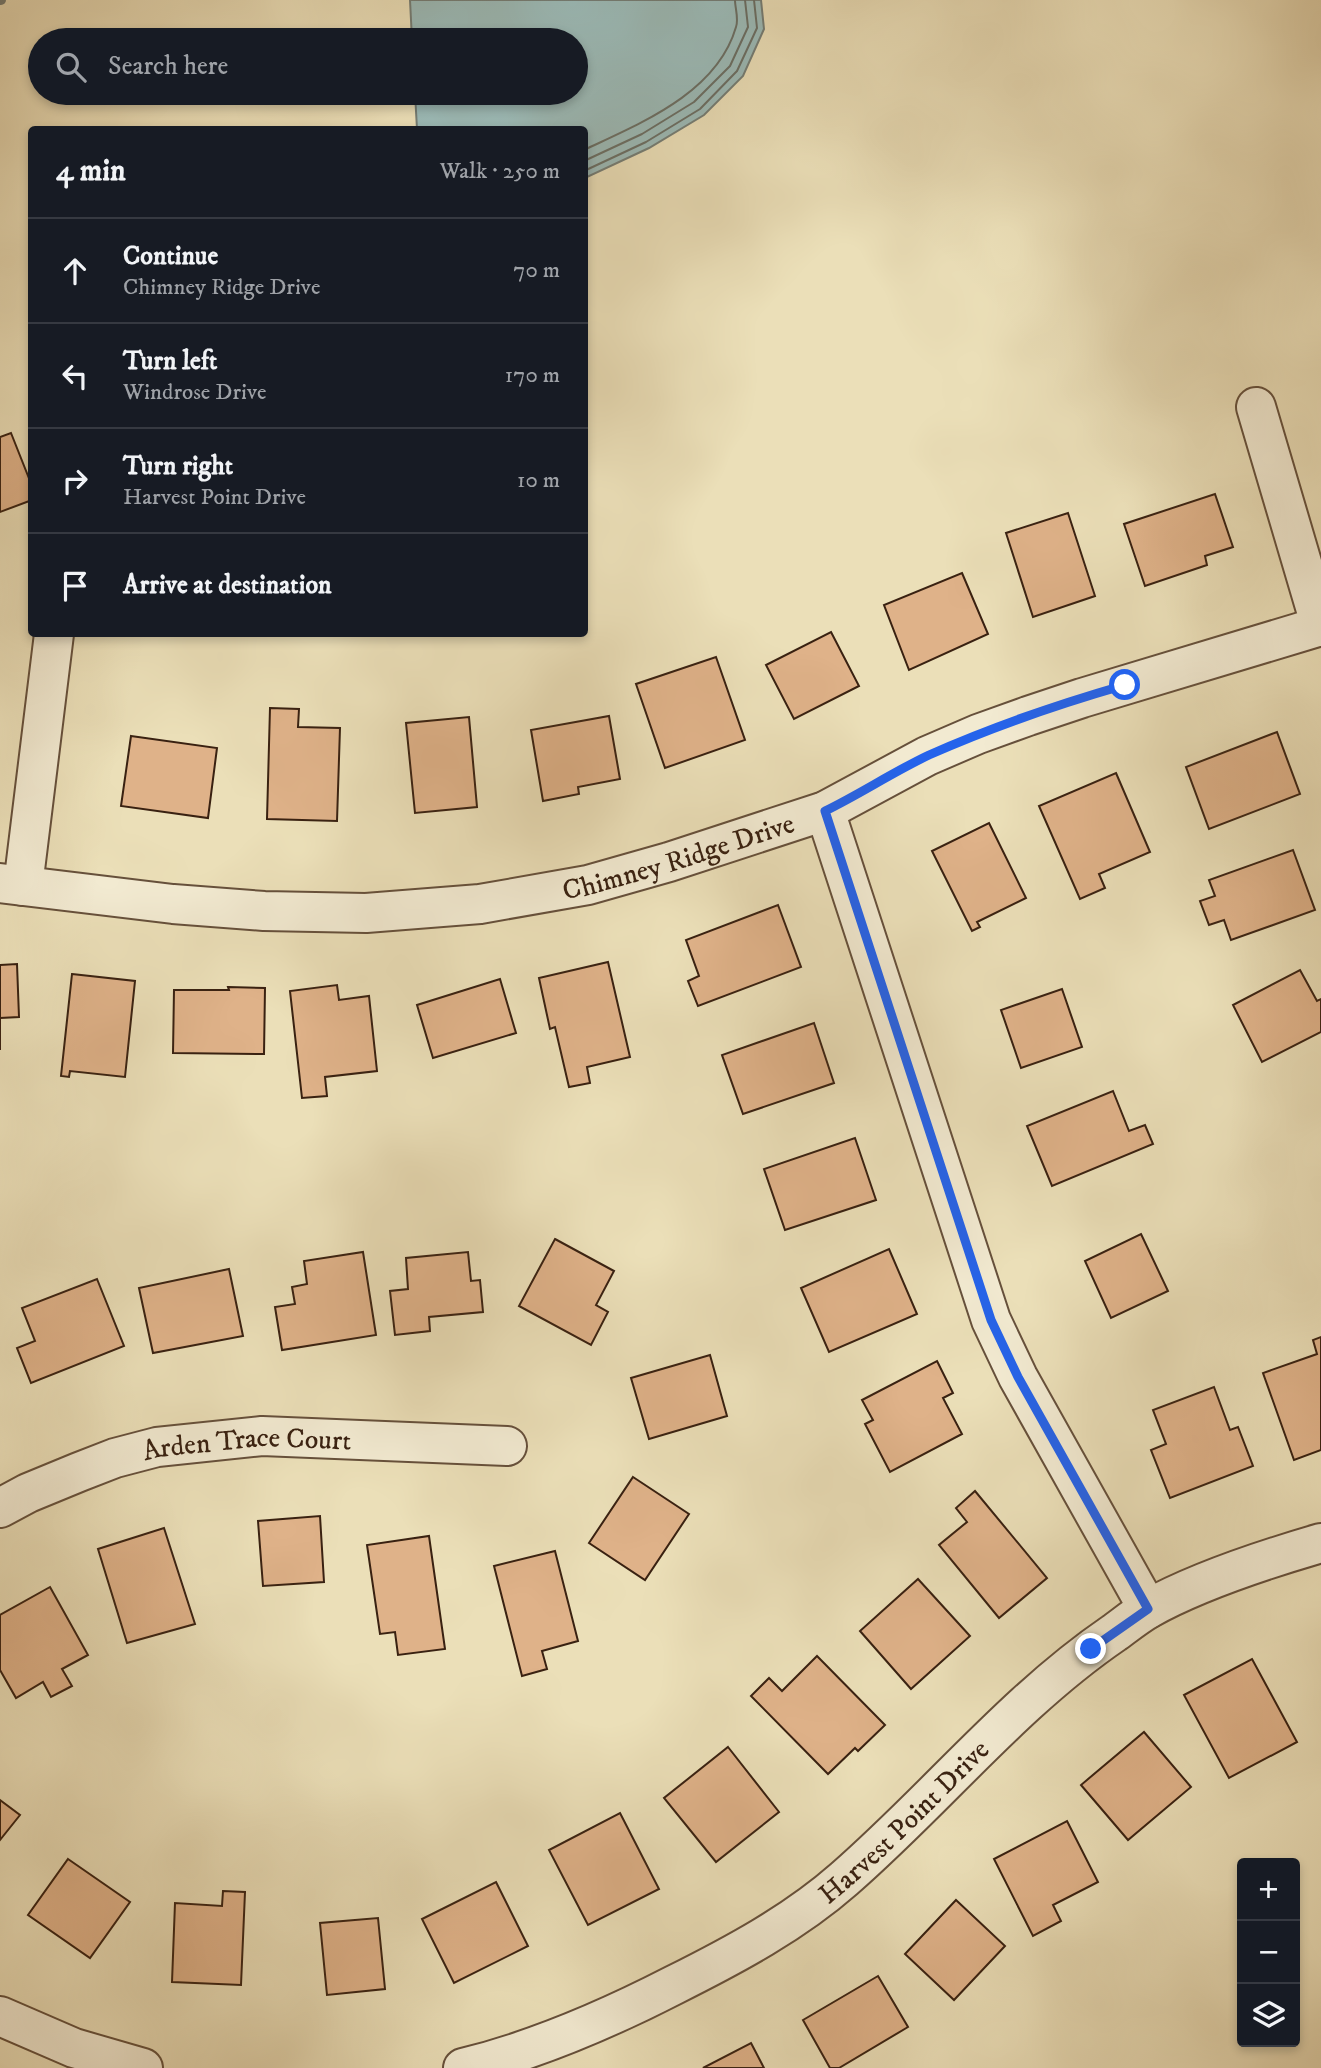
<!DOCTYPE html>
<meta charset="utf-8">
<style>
body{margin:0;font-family:"IM FELL DW Pica",serif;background:#242831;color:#f1f3f6}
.controls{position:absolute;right:21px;bottom:21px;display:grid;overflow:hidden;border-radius:7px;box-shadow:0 4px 10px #0003}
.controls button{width:63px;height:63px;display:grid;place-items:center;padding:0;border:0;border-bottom:2px solid #363941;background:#171b24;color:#f1f3f6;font:35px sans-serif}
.stop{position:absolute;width:21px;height:21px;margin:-16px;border:5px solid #2563eb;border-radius:50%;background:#fff}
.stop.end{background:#2563eb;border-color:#fff;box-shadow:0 2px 7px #0008}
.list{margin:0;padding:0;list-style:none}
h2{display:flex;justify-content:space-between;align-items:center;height:91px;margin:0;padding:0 28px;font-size:30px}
h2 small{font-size:23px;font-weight:400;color:#9ea1a6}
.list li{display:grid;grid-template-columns:46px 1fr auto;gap:21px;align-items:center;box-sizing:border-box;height:105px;padding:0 28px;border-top:2px solid #363941}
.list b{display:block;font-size:26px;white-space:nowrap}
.list p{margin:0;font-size:23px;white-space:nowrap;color:#9ea1a6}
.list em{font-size:23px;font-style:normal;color:#9ea1a6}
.icon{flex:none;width:38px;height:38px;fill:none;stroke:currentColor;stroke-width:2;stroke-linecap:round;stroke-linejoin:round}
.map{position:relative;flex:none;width:1321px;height:2068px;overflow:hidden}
.search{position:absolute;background:#171b24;box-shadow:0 4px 10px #0003;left:28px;top:28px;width:560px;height:77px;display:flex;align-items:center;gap:18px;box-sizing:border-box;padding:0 24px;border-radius:38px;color:#9ea1a6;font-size:26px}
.panel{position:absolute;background:#171b24;box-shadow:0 4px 10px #0003;left:28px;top:126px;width:560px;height:511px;border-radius:7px}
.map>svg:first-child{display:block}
.water{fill:#9bbab7;stroke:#747d75;stroke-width:2}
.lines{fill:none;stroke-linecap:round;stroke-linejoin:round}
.shore{stroke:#6a6e64;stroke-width:2}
.stream{stroke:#747d75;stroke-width:10}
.building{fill:#dfb289;stroke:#392111;stroke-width:2}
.minor-casing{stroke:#66503b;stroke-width:42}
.minor{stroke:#f2ead1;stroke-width:38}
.route{stroke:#2563eb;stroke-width:9}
.labels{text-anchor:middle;stroke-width:5;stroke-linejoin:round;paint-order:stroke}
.street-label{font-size:28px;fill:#392111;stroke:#f2ead1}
</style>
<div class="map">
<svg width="1321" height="2068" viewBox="0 0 1321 2068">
<rect width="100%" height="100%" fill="#ebdfb8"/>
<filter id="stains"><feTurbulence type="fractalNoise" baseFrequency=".00286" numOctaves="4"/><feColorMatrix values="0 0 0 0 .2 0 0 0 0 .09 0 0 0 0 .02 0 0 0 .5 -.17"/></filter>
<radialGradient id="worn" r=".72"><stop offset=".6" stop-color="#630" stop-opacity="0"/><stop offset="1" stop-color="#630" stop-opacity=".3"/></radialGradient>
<polygon class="water" points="410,0 761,0 764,29 743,76 704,115 649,148 585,178 584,130 417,129 415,93 576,93 576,40 412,40"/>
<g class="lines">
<g class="shore">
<path d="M584 150C641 123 717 93 736 27 739 19 735 8 735 0"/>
<polyline points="584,161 642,134 694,102 730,66 748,27 745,0"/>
<polyline points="584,171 646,142 700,109 737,71 757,28 754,0"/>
</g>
<polyline class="stream" points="0,0 1,0"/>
</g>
<g class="building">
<polygon points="11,433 32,486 32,500 0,512 0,437"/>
<polygon points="1215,494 1233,547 1205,556 1207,565 1145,586 1124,524"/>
<polygon points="1068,513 1095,596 1033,617 1006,533"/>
<polygon points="962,573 988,634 909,670 884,605"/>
<polygon points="831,632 859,686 794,719 766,665"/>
<polygon points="716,657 745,740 665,768 636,684"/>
<polygon points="270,708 299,709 298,727 340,728 337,821 267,819"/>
<polygon points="609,716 620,779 578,787 579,794 543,801 531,730"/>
<polygon points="469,717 477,807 415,813 406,723"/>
<polygon points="1277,732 1300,794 1209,829 1186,767"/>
<polygon points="131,736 217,748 208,818 121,806"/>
<polygon points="1116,773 1150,852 1099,874 1105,888 1080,899 1039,806"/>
<polygon points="989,823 1026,898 977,922 980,927 972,931 932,851"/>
<polygon points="1293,850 1315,910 1231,940 1224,920 1209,925 1200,901 1215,896 1209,880"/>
<polygon points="778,905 801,967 698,1006 688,981 699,976 686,940"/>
<polygon points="608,962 630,1057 587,1067 590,1083 569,1087 555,1027 550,1029 539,978"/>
<polygon points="17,964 19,1017 0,1018 0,1050 0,965"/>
<polygon points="1300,970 1317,1001 1321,999 1321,1032 1262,1062 1233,1005"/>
<polygon points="72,974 135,981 125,1077 70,1071 69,1077 61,1076"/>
<polygon points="500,979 516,1033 433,1058 417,1005"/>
<polygon points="337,985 339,1000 369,996 377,1071 325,1077 327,1096 302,1098 290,991"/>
<polygon points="228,987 265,988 264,1054 173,1053 174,990 229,990"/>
<polygon points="1062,989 1082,1047 1021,1068 1001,1010"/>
<polygon points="814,1023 834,1083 743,1114 722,1055"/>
<polygon points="1113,1091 1129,1131 1145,1125 1153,1144 1052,1186 1027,1126"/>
<polygon points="855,1138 876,1200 785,1230 764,1169"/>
<polygon points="1141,1234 1168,1291 1111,1318 1085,1261"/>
<polygon points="555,1239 614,1271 596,1305 608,1312 591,1345 519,1306"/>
<polygon points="889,1249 917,1314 829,1352 801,1288"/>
<polygon points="363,1252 376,1335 282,1350 275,1307 295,1304 292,1287 307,1284 304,1261"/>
<polygon points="468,1252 471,1281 480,1280 483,1312 429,1317 430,1331 395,1335 390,1291 408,1289 406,1258"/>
<polygon points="229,1269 243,1336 153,1353 139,1288"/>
<polygon points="97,1279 124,1346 31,1383 17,1348 35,1341 22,1308"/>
<polygon points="1321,1337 1321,1450 1294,1460 1263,1373 1317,1354 1313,1340"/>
<polygon points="710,1355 727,1416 649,1439 631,1378"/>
<polygon points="937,1361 953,1393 943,1398 962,1434 890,1472 865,1424 873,1420 862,1400"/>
<polygon points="1214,1387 1230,1430 1238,1427 1253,1466 1170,1498 1151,1450 1166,1444 1153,1410"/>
<polygon points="633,1477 689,1514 645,1580 589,1543"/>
<polygon points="975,1491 1047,1578 999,1618 939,1545 967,1522 956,1508"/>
<polygon points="320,1516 324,1582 263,1586 258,1521"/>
<polygon points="164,1528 195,1624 127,1643 98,1549"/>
<polygon points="429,1536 445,1649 398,1655 395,1632 380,1634 367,1545"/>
<polygon points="555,1551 578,1641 542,1651 547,1669 522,1676 494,1566"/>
<polygon points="918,1579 970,1636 911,1689 860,1631"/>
<polygon points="50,1587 88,1655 62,1669 72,1686 51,1697 43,1682 16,1698 0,1670 0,1615"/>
<polygon points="817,1656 885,1725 858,1751 855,1748 828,1774 751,1696 769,1678 782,1691"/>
<polygon points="1252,1659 1297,1742 1229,1778 1184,1695"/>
<polygon points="1144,1732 1191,1787 1128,1840 1081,1785"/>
<polygon points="728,1747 779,1812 716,1862 664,1798"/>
<polygon points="0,1800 20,1815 0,1840"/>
<polygon points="620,1813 659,1889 588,1925 549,1850"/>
<polygon points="1067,1821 1098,1882 1053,1905 1061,1921 1033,1936 994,1859"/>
<polygon points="68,1859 130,1902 90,1958 28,1915"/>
<polygon points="496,1882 528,1946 454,1983 422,1919"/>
<polygon points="223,1891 245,1892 241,1985 172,1982 175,1903 222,1906"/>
<polygon points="956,1900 1005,1946 954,2000 905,1954"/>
<polygon points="378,1918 385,1989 327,1995 320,1923"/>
<polygon points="878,1976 908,2027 839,2068 830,2068 803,2020"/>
<polygon points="751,2043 764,2068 703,2068"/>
</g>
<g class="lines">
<defs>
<g id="minor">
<polyline points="1256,407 1321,627"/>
<polyline points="825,811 991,1320 1018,1377 1148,1609"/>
<path id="s1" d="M0 883 173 904 264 911 366 913 480 904 588 885 669 862 825 811 927 756 978 734 1028 716 1082 698 1321 626"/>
<polyline points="23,886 54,634"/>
<path id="s2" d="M0 1508 28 1493 79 1472 115 1458 157 1447 262 1436 507 1446"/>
<polyline points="0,2016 74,2048 143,2068"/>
<path id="s3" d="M463 2068C537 2050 606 2020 674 1985 734 1955 794 1923 844 1879 936 1799 1013 1702 1114 1633 1125 1625 1136 1616 1148 1609 1198 1581 1266 1559 1321 1543"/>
</g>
</defs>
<use href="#minor" class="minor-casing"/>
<use href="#minor" class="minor"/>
</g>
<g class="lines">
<path class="route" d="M1091 1649 1148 1609 1018 1377 991 1320 825 811C860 794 893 772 929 755 992 727 1059 704 1125 685"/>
</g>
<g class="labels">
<g class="street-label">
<text dy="10" stroke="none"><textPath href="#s1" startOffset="686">Chimney Ridge Drive</textPath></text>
<text dy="10" stroke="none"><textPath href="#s2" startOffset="259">Arden Trace Court</textPath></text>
<text dy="10" stroke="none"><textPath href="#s3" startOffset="511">Harvest Point Drive</textPath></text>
</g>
</g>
<rect width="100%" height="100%" filter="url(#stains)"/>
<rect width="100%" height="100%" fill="url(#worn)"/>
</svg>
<div class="controls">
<button>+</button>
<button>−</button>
<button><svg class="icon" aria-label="layers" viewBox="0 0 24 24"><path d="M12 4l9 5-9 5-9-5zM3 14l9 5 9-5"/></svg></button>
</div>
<div class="stop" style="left:1125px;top:685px"></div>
<div class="stop end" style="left:1091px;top:1649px"></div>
<div class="search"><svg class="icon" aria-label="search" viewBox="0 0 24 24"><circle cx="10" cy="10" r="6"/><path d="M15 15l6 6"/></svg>Search here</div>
<section class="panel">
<h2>4 min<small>Walk · 250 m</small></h2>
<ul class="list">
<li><svg class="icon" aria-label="ahead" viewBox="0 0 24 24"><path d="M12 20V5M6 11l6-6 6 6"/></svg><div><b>Continue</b><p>Chimney Ridge Drive</p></div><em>70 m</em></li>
<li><svg class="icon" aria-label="left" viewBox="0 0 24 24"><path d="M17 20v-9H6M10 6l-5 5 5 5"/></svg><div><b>Turn left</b><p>Windrose Drive</p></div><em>170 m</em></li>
<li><svg class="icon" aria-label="right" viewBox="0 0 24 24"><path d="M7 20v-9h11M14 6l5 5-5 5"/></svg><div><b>Turn right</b><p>Harvest Point Drive</p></div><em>10 m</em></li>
<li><svg class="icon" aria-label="arrive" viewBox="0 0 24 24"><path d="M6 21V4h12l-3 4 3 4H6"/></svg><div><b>Arrive at destination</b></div></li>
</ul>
</section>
</div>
